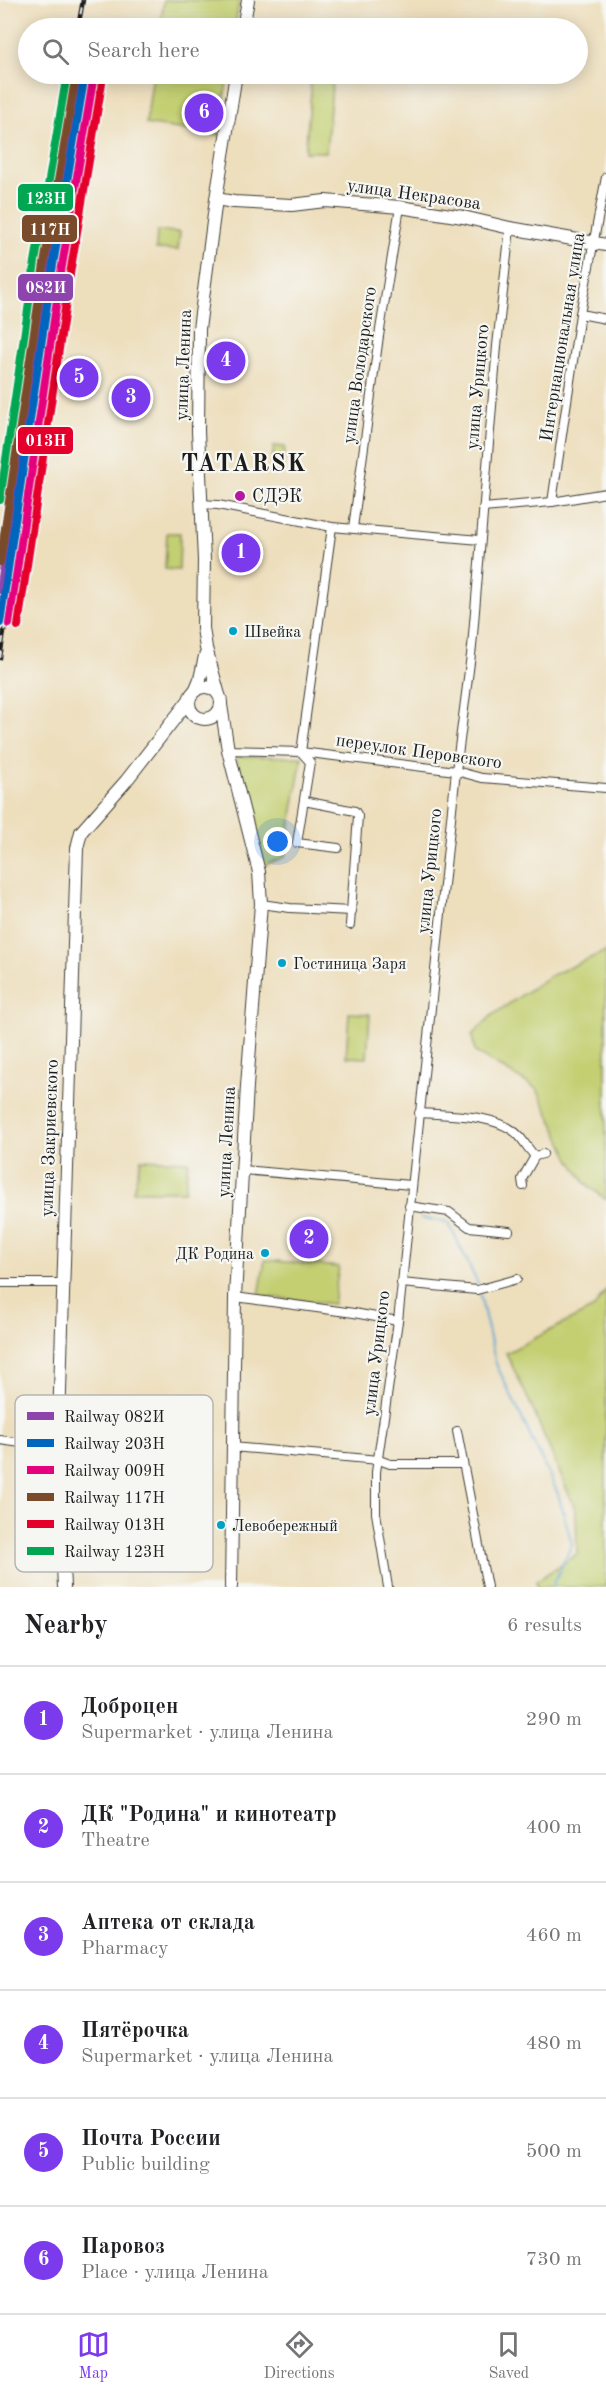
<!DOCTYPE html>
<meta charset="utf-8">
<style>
body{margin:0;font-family:"Old Standard TT",serif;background:#f2f2f2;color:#202124}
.you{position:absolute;left:278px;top:842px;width:21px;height:21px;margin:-15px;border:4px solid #fff;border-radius:50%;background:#1a73e8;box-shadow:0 0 0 9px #1a73e833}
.badge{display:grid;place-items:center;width:39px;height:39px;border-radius:50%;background:#7c3aed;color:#fff;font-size:20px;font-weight:700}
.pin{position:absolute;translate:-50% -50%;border:3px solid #fff;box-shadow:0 2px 6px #0006}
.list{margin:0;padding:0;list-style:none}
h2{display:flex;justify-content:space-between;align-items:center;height:78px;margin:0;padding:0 24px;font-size:26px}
h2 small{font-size:20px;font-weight:400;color:#757577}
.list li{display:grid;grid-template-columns:39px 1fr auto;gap:18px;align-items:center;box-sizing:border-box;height:108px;padding:0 24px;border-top:2px solid #e0e0e0}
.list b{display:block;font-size:22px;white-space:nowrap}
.list p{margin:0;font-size:20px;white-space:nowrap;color:#757577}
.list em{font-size:20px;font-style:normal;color:#757577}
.icon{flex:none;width:33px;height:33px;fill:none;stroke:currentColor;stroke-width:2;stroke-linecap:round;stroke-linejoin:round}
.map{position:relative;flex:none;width:606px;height:1587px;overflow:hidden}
.search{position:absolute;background:#fff;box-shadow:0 3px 15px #0003;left:18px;right:18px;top:18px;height:66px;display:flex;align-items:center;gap:15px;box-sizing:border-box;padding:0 21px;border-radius:33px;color:#757577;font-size:22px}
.sheet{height:726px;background:#fff}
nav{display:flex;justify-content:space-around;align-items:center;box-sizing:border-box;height:84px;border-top:2px solid #e0e0e0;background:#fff;font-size:16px;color:#757577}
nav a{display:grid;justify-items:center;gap:3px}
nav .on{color:#7c3aed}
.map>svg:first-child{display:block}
.green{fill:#c3cf71;stroke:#707646;stroke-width:1.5}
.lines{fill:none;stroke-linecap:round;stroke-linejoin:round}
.stream{stroke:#57a4d0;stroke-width:2}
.street-casing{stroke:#3b3934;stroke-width:10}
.secondary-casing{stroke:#3b3934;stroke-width:14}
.street{stroke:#fff;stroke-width:8}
.secondary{stroke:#fff;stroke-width:12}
.rail-casing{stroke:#1c1c1c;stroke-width:4.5}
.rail{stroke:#f6f6f2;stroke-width:2;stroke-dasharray:7;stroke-linecap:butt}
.rail-1-casing{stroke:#f6f6f2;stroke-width:12}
.rail-2-casing{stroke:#f6f6f2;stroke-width:12}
.rail-3-casing{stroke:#f6f6f2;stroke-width:12}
.rail-4-casing{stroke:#f6f6f2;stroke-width:12}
.rail-5-casing{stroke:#f6f6f2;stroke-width:12}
.rail-6-casing{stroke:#f6f6f2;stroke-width:12}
.rail-1{stroke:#8e44ad;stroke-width:8}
.rail-2{stroke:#0065bd;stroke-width:8}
.rail-3{stroke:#e5007d;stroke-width:8}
.rail-4{stroke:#7a4b2a;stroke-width:8}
.rail-5{stroke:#e4002b;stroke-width:8}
.rail-6{stroke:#00a651;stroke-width:8}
.poi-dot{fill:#b5179e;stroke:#f6f6f2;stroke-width:2}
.bus-dot{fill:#01a2c5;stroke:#f6f6f2;stroke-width:2}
.labels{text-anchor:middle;stroke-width:4.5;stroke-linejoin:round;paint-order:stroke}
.bus-label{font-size:16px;fill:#1c1c1c;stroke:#f6f6f2;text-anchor:start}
.street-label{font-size:18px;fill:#1c1c1c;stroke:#f6f6f2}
.poi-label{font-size:18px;fill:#1c1c1c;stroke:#f6f6f2;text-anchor:start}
.district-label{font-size:24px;font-weight:bold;letter-spacing:1.5px;fill:#1c1c1c;stroke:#f6f6f2}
.key{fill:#f6f6f2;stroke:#b5b5b2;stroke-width:1.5}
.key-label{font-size:16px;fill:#1c1c1c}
.line-badge{stroke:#f6f6f2;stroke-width:2}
.badge-label{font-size:16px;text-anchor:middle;font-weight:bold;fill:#fff}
</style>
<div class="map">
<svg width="606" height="1587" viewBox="0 0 606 1587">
<rect width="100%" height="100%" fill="#f6f6f2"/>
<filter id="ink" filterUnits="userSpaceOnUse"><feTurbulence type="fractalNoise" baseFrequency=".0167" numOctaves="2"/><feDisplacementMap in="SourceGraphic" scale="12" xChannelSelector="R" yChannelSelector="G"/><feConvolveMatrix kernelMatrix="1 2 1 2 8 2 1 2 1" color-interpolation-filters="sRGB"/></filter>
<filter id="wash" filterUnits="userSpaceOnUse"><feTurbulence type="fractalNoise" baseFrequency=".008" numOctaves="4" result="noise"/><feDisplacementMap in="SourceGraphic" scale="24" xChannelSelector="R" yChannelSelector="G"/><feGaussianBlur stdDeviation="1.35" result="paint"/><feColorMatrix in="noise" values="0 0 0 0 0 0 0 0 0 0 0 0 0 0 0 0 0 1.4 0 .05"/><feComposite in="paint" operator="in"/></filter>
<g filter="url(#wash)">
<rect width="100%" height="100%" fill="#eddebc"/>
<g class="green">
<polygon points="164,0 239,0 235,28 160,28"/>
<polygon points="153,74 228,74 219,135 146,124"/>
<polygon points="308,74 333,76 326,152 305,152 311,92"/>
<polygon points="157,231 180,232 178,250 156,249"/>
<polygon points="274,446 285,447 282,470 271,468"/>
<polygon points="167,533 180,533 179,570 165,569"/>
<polygon points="236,756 302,757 285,857 264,865"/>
<polygon points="606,951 606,1200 585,1183 570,1159 537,1089 475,1052 472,1035 491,1016 550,976"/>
<polygon points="349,1013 370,1014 367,1058 346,1057"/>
<polygon points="141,1159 188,1161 185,1191 133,1191"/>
<polygon points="265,1260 339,1267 333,1304 259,1296"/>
<polygon points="606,1290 606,1587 537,1587 536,1581 577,1554 576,1511 531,1405 506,1353 594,1308"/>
</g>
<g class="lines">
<g class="stream">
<polyline points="421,1218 448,1222 478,1284"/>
<polyline points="480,1295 496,1364 558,1494 572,1544 552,1587"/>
</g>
</g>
</g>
<g filter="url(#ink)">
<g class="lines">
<defs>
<g id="street">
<polyline points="580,314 606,319"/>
<polyline points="552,502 580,314 606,177"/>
<polyline points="201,504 218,505 332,527 480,540"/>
<polyline points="483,508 552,502 606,493"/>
<polyline points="332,527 301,752 310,762 297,843 338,848"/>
<polyline points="353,528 379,336 400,207"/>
<polyline points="228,750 301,752 456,771 482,778 606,788"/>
<polyline points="304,801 355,811 358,816 350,925"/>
<polyline points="261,904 290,908 352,911"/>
<path d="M419 1113C447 1115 501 1114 520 1137 525 1143 529 1150 535 1156L543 1154"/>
<polyline points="243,1170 411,1185"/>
<polyline points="523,1186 522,1179 535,1156"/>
<polyline points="409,1206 449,1212 469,1227 509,1231"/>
<polyline points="0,1283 63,1283"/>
<polyline points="401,1283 477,1290 517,1279"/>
<polyline points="235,1297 354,1313 398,1321"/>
<polyline points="457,1431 487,1587"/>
<polyline points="0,1440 49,1447 58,1455 176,1453"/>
<polyline points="232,1447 379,1460 390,1464 462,1464"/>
<polyline points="388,1587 376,1513 376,1472 398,1321 456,771 472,647 497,346 510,228"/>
</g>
<g id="secondary">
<polyline points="243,28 248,0"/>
<polyline points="216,199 234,202 292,205 325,201 400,207 463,217 510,228 606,245"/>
<circle cx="205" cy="703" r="16"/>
<polyline points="195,691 200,679 205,656"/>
<polyline points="219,695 206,648 203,628 204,560 198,431 199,329 216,199 236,74"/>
<polyline points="221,705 228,750 259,872 261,904 247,1086 235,1297 231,1587"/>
<polyline points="64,1587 58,1455 77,848 81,832 126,781 189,700"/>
</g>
</defs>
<use href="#street" class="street-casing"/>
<use href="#secondary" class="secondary-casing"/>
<use href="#street" class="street"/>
<use href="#secondary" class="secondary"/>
<defs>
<g id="rail">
<polyline points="78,28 83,0"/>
<polyline points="0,558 72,74"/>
<polyline points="0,658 9,599"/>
</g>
</defs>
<use href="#rail" class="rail-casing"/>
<use href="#rail" class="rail"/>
<defs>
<polyline id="rail-1" points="0,590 78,74"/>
<polyline id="rail-2" points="0,623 53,265 85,74"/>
<polyline id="rail-3" points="9,624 62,266 94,75"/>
<polyline id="rail-4" points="0,562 44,264 76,74"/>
<polyline id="rail-5" points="18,626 71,268 103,77"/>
<polyline id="rail-6" points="0,500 35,262 67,74"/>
</defs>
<use href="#rail-1" class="rail-1-casing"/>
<use href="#rail-2" class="rail-2-casing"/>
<use href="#rail-3" class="rail-3-casing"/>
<use href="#rail-4" class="rail-4-casing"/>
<use href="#rail-5" class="rail-5-casing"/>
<use href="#rail-6" class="rail-6-casing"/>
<use href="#rail-1" class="rail-1"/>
<use href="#rail-2" class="rail-2"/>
<use href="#rail-3" class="rail-3"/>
<use href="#rail-4" class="rail-4"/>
<use href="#rail-5" class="rail-5"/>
<use href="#rail-6" class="rail-6"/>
</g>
</g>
<circle class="poi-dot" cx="240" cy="496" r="6"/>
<g class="bus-dot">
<circle cx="233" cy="631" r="5"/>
<circle cx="282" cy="963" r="5"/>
<circle cx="265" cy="1253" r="5"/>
<circle cx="221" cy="1525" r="5"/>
</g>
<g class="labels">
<g class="bus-label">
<text x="244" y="637">Швейка</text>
<text x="293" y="969">Гостиница Заря</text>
<text x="254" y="1259" text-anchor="end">ДК Родина</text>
<text x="232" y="1531">Левобережный</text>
</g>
<g class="street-label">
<text transform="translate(414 194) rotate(8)" y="6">улица Некрасова</text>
<text transform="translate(562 337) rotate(-81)" y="6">Интернациональная улица</text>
<text transform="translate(183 365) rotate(-88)" y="6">улица Ленина</text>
<text transform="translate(359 365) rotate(-82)" y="6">улица Володарского</text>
<text transform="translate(477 387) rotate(-85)" y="6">улица Урицкого</text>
<text transform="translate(419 751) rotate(8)" y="6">переулок Перовского</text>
<text transform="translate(429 871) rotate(-84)" y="6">улица Урицкого</text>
<text transform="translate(49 1138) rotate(-88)" y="6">улица Закриевского</text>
<text transform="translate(226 1142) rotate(-87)" y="6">улица Ленина</text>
<text transform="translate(376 1353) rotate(-83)" y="6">улица Урицкого</text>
</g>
<g class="poi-label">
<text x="252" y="502">СДЭК</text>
</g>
<g class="district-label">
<text x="244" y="471">TATARSK</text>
</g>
</g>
<rect x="15" y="1395" width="198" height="177" rx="9" class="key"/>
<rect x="27" y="1412" width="27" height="8" fill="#8e44ad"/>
<rect x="27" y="1439" width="27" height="8" fill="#0065bd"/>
<rect x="27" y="1466" width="27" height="8" fill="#e5007d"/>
<rect x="27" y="1493" width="27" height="8" fill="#7a4b2a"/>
<rect x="27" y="1520" width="27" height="8" fill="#e4002b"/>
<rect x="27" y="1547" width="27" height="8" fill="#00a651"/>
<g class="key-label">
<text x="64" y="1422">Railway 082И</text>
<text x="64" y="1449">Railway 203Н</text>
<text x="64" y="1476">Railway 009Н</text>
<text x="64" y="1503">Railway 117Н</text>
<text x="64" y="1530">Railway 013Н</text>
<text x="64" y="1557">Railway 123Н</text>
</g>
<g class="line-badge">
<rect x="17" y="183" width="57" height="29" rx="6" fill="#00a651"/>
<rect x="21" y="214" width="57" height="29" rx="6" fill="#7a4b2a"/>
<rect x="17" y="273" width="57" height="29" rx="6" fill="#8e44ad"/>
<rect x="17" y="426" width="57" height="29" rx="6" fill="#e4002b"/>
</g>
<g class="badge-label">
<text x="46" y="204">123Н</text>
<text x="50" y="235">117Н</text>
<text x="46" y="293">082И</text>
<text x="46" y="446">013Н</text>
</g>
</svg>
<div class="you"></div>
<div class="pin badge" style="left:241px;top:553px">1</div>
<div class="pin badge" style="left:309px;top:1239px">2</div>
<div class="pin badge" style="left:131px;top:398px">3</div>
<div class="pin badge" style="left:226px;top:361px">4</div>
<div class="pin badge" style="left:79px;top:378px">5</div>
<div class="pin badge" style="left:204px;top:113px">6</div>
<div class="search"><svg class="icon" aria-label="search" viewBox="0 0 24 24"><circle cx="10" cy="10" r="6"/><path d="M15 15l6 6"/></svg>Search here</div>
</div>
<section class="sheet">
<h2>Nearby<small>6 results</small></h2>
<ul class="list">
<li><span class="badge">1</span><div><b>Доброцен</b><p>Supermarket · улица Ленина</p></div><em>290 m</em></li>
<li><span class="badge">2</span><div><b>ДК &quot;Родина&quot; и кинотеатр</b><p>Theatre</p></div><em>400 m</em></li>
<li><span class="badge">3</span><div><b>Аптека от склада</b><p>Pharmacy</p></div><em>460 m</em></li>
<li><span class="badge">4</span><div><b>Пятёрочка</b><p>Supermarket · улица Ленина</p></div><em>480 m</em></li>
<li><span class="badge">5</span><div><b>Почта России</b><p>Public building</p></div><em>500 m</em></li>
<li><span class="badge">6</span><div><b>Паровоз</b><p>Place · улица Ленина</p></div><em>730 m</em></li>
</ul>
</section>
<nav>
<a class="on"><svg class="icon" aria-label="map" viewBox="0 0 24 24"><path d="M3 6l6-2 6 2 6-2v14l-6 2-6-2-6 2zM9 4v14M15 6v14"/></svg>Map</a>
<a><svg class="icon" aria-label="directions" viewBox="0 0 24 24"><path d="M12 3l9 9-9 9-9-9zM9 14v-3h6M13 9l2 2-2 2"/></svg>Directions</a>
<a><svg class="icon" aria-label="saved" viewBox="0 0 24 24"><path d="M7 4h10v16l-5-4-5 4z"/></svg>Saved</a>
</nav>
